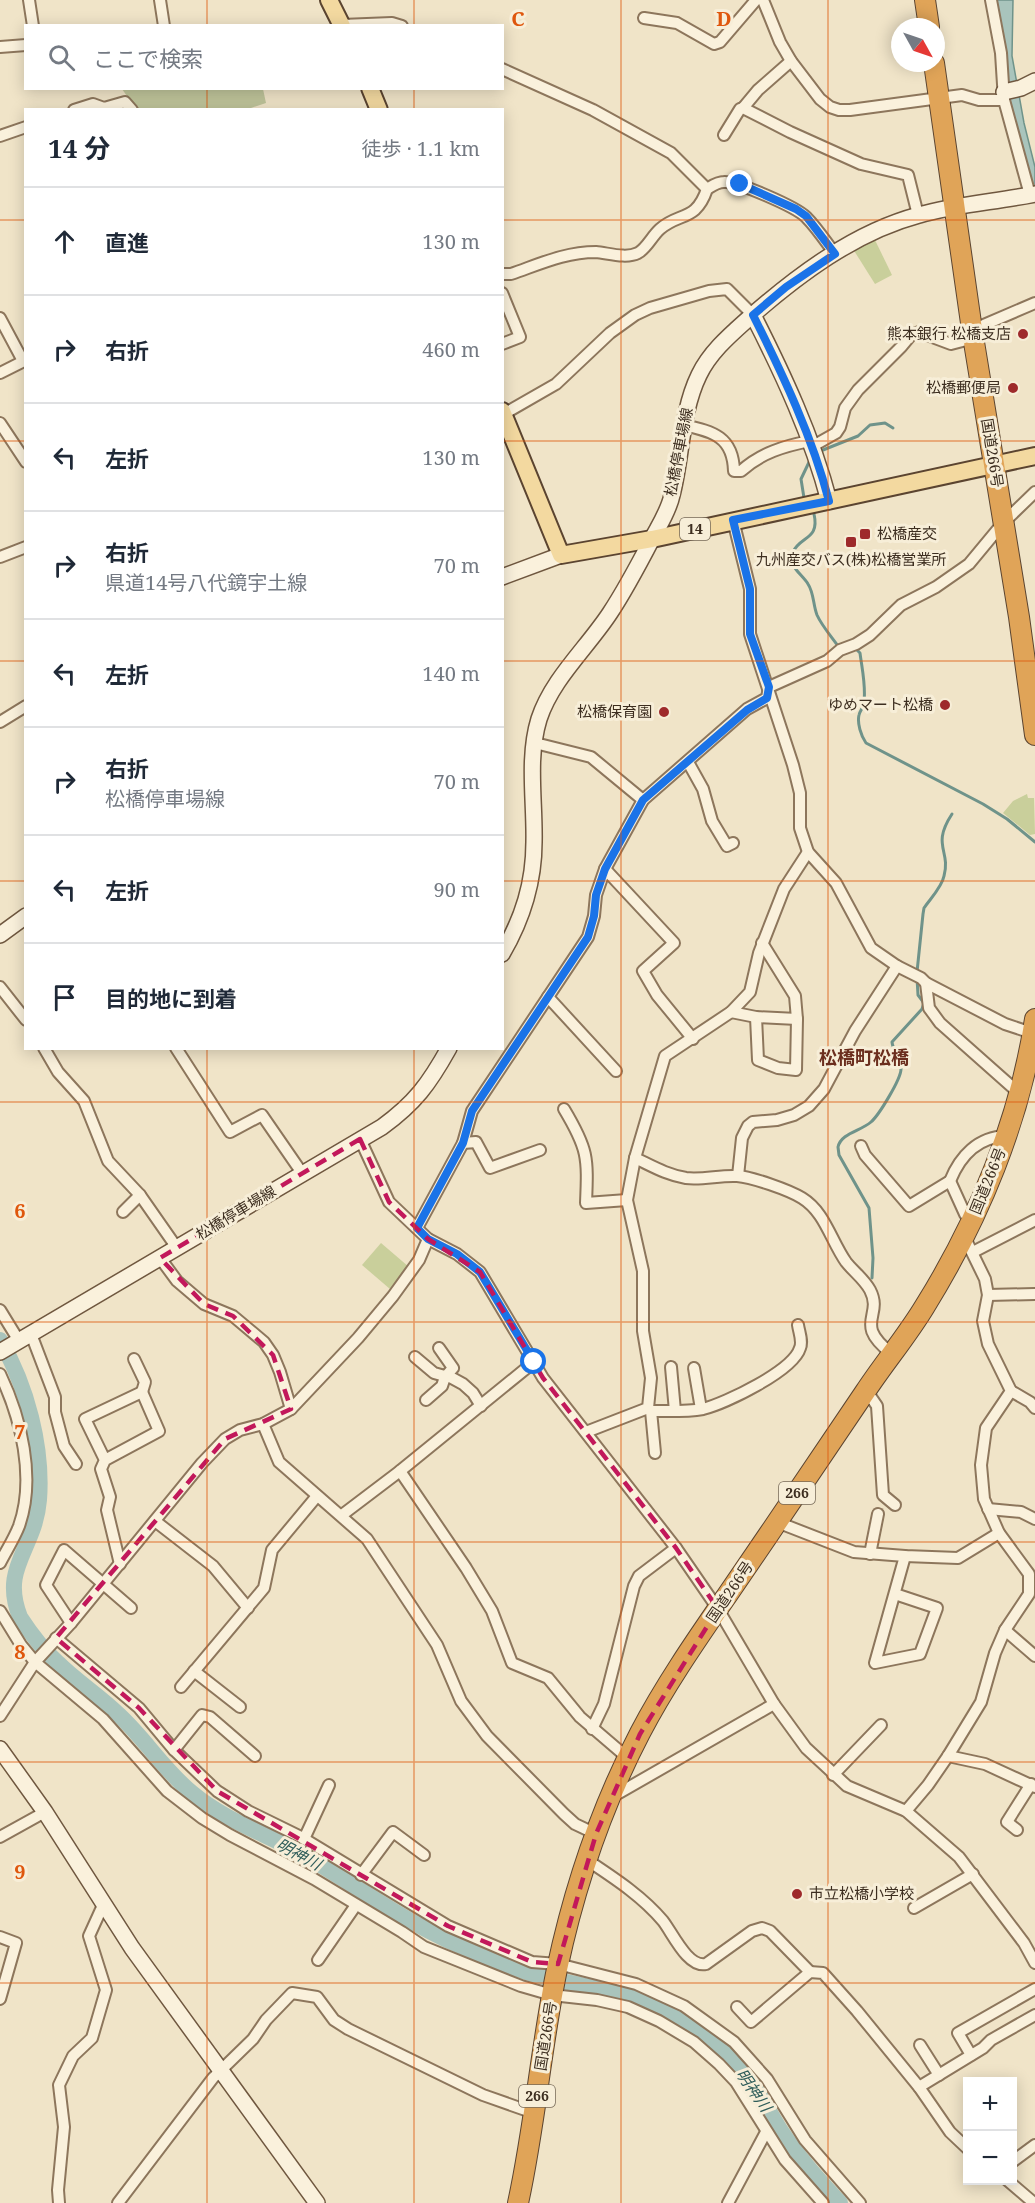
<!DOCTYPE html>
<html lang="ja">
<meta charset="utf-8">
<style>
body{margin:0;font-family:"Noto Serif","Noto Sans JP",serif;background:#f6f6f7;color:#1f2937}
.controls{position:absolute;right:18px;bottom:18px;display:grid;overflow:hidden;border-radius:0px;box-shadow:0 3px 15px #0003}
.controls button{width:54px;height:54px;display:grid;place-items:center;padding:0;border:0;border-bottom:2px solid #e0e1e3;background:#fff;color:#1f2937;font:30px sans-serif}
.compass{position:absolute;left:891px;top:18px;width:54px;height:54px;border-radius:50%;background:#fff;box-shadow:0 3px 15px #0003;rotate:130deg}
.stop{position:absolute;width:18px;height:18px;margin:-14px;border:4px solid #1a73e8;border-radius:50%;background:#fff}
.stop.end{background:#1a73e8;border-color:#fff;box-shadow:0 2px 6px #0008}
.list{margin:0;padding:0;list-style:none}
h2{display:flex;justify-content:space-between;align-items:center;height:78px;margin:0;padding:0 24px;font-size:26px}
h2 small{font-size:20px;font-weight:400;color:#747a83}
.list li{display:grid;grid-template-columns:39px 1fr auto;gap:18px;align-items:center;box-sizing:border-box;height:108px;padding:0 24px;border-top:2px solid #e0e1e3}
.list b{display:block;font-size:22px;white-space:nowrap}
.list p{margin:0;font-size:20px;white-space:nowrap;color:#747a83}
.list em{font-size:20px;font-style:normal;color:#747a83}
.icon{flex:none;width:33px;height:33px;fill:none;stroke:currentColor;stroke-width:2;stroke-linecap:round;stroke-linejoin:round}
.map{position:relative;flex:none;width:1035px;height:2203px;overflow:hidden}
.search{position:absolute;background:#fff;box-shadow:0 3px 15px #0003;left:24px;top:24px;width:480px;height:66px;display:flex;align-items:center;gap:15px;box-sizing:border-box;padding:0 21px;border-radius:0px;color:#747a83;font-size:22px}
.panel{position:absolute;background:#fff;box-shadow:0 3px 15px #0003;left:24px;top:108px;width:480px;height:942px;border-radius:0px}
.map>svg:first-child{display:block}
.green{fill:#c9cf9b}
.cemetery{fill:#bfc49a}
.water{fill:#a9c4bc;stroke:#6f938a;stroke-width:1.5}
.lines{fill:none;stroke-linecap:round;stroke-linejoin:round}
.stream{stroke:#6f938a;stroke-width:3}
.river{stroke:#a9c4bc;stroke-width:16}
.street-casing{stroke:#8d765c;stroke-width:14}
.secondary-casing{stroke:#6f573f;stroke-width:18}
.primary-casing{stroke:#5b4430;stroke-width:20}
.highway-casing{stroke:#5b4430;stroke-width:22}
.street{stroke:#faf1dc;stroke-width:10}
.secondary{stroke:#faf1dc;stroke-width:15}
.primary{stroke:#f3d9a0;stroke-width:16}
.highway{stroke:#e0a458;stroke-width:20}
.route{stroke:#1a73e8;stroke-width:8}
.marked{fill:none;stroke:#c2185b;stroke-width:4.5;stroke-dasharray:12 8;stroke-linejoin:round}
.grid{fill:none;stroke:#df570d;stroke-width:1.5;stroke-opacity:0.55}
.poi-dot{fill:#9e2a2b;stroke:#f7eed8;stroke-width:2}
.labels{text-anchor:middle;stroke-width:6;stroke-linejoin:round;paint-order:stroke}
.shield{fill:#f7eed8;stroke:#756857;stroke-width:1.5}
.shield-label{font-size:14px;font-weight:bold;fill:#3d2e20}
.poi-label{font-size:15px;fill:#3d2e20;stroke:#f7eed8;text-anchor:end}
.street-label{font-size:15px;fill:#3d2e20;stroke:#f7eed8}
.water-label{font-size:16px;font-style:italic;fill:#2f5d5a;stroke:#f7eed8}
.quarter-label{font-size:18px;font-weight:bold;fill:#6b2e1e;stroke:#f7eed8}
.grid-label{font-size:20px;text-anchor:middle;font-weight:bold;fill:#df570d;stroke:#f7eed8;stroke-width:6;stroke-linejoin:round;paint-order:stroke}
</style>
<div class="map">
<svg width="1035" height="2203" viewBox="0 0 1035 2203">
<rect width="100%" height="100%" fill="#f0e4c8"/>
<g class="green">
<polygon points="874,238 892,275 875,284 853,249"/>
<polygon points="1027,794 1028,798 1034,798 1035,834 1030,835 1003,813 1013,801"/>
<polygon points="381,1243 409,1267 390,1289 362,1265"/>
</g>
<polygon class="cemetery" points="122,89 263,89 266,103 248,109 136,109"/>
<polygon class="water" points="996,0 1013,0 1012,56 1024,123 1035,167 1035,197 1008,95 1007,59"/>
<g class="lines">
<g class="stream">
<polyline points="818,452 858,436 870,425 885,423 893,428"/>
<polyline points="804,498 801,479 811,458"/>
<path d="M814 514C820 540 800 536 793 552 787 566 802 574 808 584 814 593 813 605 817 615 822 626 831 636 838 646L841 647"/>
<path d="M856 649 860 653C862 669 866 685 864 702 864 707 860 710 859 715 857 723 861 736 866 743L983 804 1007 819 1035 842"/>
<path d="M917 972 923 914 924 908C930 899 942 887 944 876 951 850 931 846 952 814"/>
<path d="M872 1278 873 1258 869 1208 839 1155 838 1147C841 1133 861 1131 871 1122 879 1115 901 1079 901 1069 901 1058 893 1052 892 1042L922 1009 924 1003 918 995 917 978"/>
</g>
<path class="river" d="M0 1340C27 1386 43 1447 39 1500 35 1550 0 1567 20 1617 31 1634 43 1650 58 1663 77 1682 100 1696 119 1715 145 1739 164 1770 192 1793 229 1824 274 1836 314 1861 370 1895 415 1929 477 1953 495 1960 514 1969 533 1974 588 1989 635 1991 685 2022 705 2035 726 2050 741 2069 757 2088 768 2110 781 2131 798 2157 819 2180 840 2203"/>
<defs>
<g id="street">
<polyline points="29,0 33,26"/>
<polyline points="160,0 164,26"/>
<polyline points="763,0 780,42 791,61 820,99 830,107 839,110 850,110 962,95 979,100 1004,100"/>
<polyline points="991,0 1001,53 1004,100 1030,195"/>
<polyline points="644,18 677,23 714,44 720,42 756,0"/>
<polyline points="342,25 392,23 402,26"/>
<polyline points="0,47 26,45"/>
<polyline points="502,69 593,110 671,153 707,189"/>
<polyline points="743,108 758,90 791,61"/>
<polyline points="74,110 93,104 104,108 125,102 132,110"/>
<polyline points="724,135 740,109 743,108 790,132 861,164 908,175 918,215"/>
<polyline points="0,136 26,127"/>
<path d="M502 274H511C540 264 565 252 596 252 608 253 626 259 638 253 647 248 652 236 660 229 679 212 696 222 707 189 712 186 717 182 724 182 737 181 796 207 806 217 817 228 826 242 835 254"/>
<polyline points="502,293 520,337 502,344"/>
<polyline points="0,318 23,361"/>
<polyline points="972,330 1035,303"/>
<polyline points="0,373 26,360"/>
<polyline points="502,415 556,384 610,333 635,315 650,308 709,291 727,289 753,315"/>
<polyline points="0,423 26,462"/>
<path d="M684 425C714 432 733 437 734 471H741C761 453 784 446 810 441"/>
<polyline points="813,446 836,433 840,427 845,408 858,390 901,347 911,335 919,332 951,344 974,338"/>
<polyline points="733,520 750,589 750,634 793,765 800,793 800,828 808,852 836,883 871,948 897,966 921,978 926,983 1005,1024 1035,1034"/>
<polyline points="0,557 26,547"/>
<polyline points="0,722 26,706"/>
<polyline points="535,743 591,757 643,800"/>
<polyline points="688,762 703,789 712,821 727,846 733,843"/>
<polyline points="605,869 674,943 643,971 657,995 693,1039"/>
<polyline points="926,983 929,1008 940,1023 1020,1094"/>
<polyline points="0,987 26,1020"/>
<polyline points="548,997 616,1071"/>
<polyline points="731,1012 756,1017 797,1019 795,996 762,943"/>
<polyline points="756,1017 758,1060 778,1068 796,1070 797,1019"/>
<polyline points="44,1048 58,1072 84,1101 108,1161 140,1195 177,1248"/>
<polyline points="176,1048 230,1132 262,1115 302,1173"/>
<path d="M564 1109C588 1149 588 1157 586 1203L627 1200"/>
<polyline points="360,1139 389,1202 428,1239 457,1254 480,1272 543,1378 676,1548 718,1609 774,1704 806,1748 847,1786 906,1811 959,1857 1024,1943 1035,1963"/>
<polyline points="463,1143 476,1142 490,1168 540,1150"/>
<polyline points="861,1146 865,1155 909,1206 950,1181 965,1214 971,1222"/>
<path d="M635 1158C652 1166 667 1175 686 1178 703 1180 720 1175 737 1176 752 1177 789 1190 802 1198 825 1212 831 1241 846 1262 853 1271 864 1279 870 1290 884 1317 852 1323 892 1354"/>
<polyline points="738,1176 742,1138 748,1126 753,1122 777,1120 794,1115 809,1106 824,1089 855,1031 897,966"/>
<path d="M950 1181C960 1156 978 1137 1006 1136"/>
<polyline points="123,1212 140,1195"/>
<polyline points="417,1228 463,1143 472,1111 588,937 594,916 596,895 605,869 643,800 747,709 767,698 769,687 827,661 840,650 856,644 870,635 901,605 936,587 969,564 1003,523 1035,492"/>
<polyline points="973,1252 1035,1220"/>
<polyline points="160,1258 177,1281 204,1304 233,1316 264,1342 273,1355 280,1372 291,1409"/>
<polyline points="988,1295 1035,1294"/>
<polyline points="0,1310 19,1341"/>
<polyline points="31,1334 55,1397 55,1412 64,1446 76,1464"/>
<polyline points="415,1357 434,1373 452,1378 463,1384 473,1393 481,1406"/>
<polyline points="134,1359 145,1382 142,1392"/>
<polyline points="671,1367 675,1411"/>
<polyline points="694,1368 701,1409"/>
<path d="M0 1374C21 1418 36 1478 19 1526 14 1539 6 1551 0 1563"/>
<polyline points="866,1390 877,1406 883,1495 895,1505"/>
<polyline points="1011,1391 1030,1402 1035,1408"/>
<polyline points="426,1400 442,1386 445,1377 453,1368 439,1348"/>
<polyline points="648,1408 651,1411 655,1453"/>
<path d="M651 1411C668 1411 686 1412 703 1409 726 1403 793 1371 800 1348 803 1341 799 1332 798 1325"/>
<polyline points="263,1424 279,1462 367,1539 437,1645 461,1701 487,1736 564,1814 575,1824 596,1834"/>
<polyline points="586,1432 648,1408 651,1378 643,1331 643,1271 627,1200 635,1158 665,1056 731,1012 750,992 759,953 784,889 808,852"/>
<polyline points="105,1460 85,1419 142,1392 159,1431 105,1460 101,1469 110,1497 107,1510 120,1564"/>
<polyline points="400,1471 466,1568 492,1611 512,1663 548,1678 580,1717 629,1759"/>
<polyline points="988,1509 1021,1512 1035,1519"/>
<polyline points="342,1515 400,1471 534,1362"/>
<polyline points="155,1521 213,1566 248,1608"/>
<polyline points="777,1522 854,1552 905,1556 958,1558 999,1533"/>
<polyline points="870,1554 878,1514"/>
<polyline points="895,1594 937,1608 920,1654 875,1663 905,1556"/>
<polyline points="0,1611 21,1645 35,1662 103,1719 167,1791 202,1818 230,1835 314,1879 402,1932 424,1947 521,1986 552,1995 597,2000 628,2007 659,2021 694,2042 719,2064 736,2082 785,2160 823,2203"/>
<polyline points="71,1623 46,1585 64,1550 131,1608"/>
<polyline points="1005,1630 1035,1656"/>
<polyline points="56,1638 139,1708 174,1750 217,1791 248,1811 301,1837 448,1926 532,1962 558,1964 636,1984 684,2006 734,2042 767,2079 805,2140 860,2203"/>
<polyline points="194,1671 240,1707"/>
<polyline points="181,1687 264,1588 272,1550 317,1496"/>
<polyline points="0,1716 35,1662 71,1623 202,1463 225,1439 240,1430 263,1424 291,1409 358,1338 393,1296 419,1260 428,1239"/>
<polyline points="592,1729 604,1704 634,1586 639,1576 676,1548"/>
<polyline points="174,1750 202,1715 210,1717 255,1756"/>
<polyline points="948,1756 985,1764 1035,1787"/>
<polyline points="833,1775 881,1725"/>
<polyline points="612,1797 774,1704"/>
<polyline points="906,1811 928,1785 948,1756 981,1702 995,1653 1005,1630 1029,1594 1029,1574 999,1533 984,1499 981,1465 986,1428 1011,1391 988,1344 983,1321 988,1295 985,1279 964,1236"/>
<polyline points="1017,1830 1007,1822 1031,1784"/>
<polyline points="0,1837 45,1812"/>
<polyline points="304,1839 329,1785"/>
<path d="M587 1860C614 1878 642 1896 663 1921 673 1934 688 1968 706 1964L752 1931 762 1928 770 1931 810 1972"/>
<polyline points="361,1875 393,1832 424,1855"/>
<polyline points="914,1908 973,1874"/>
<polyline points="0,1937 16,1943 0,1999"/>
<polyline points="318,1960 356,1905"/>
<polyline points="737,2007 751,2022 810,1972 823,1973 857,2011 919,2087"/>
<polyline points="920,2045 939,2075"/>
<polyline points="971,2055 958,2033 1035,1989"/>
<polyline points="968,2149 950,2132 919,2087 983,2048 991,2040 1035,2015"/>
<polyline points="1012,2162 1035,2145"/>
<polyline points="1007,2180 1034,2203"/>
<polyline points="59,2203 58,2190 64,2127 59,2085 73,2056 92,2038 106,1990 89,1936 104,1903"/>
<polyline points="118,2203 213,2078 253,2039 266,2020 292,1993 317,1997 334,2020 348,2029 483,2095 534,2113"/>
<polyline points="728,2203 766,2132"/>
</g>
<g id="secondary">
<polyline points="1004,92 1021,88 1035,81"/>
<path d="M753 315C783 374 812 436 829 501"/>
<polyline points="502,577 561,555"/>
<polyline points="0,935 26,916"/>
<path d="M502 954C523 918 534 883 534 842 535 802 527 758 539 719 552 679 587 648 610 613 626 589 640 562 653 537 660 524 669 510 672 495 682 456 681 412 699 375 710 352 730 335 749 318 798 275 855 232 919 215 957 204 996 202 1035 194"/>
<path d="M0 1352 382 1127C415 1103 429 1084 449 1048"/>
<polyline points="0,1749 45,1812 132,1948 317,2203"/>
</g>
<g id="primary">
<polyline points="329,0 342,26"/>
<polyline points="370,88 379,110"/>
<polyline points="502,411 561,555 652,539 1035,456"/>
</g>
<g id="highway">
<polyline points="925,0 929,27"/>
<polyline points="934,63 972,330 1019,617 1035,735"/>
<path d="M518 2203C535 2126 541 2046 557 1969 574 1889 602 1806 640 1733 665 1685 697 1639 728 1594 774 1527 819 1460 865 1392 884 1363 907 1336 925 1306 979 1219 1020 1120 1035 1019"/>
</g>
</defs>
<use href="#street" class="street-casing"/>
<use href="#secondary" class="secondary-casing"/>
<use href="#primary" class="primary-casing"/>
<use href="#highway" class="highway-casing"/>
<use href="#street" class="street"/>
<use href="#secondary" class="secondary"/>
<use href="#primary" class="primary"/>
<use href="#highway" class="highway"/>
</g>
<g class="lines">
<path class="route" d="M534 1362 480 1272 457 1254 428 1239 417 1228 463 1143 472 1111 588 937 594 916 596 895 605 869 643 800 747 710 767 698 769 687 750 634V589L733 520 829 501C812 436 783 375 753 315L786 287 835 254 806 216 796 209 740 184"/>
</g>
<path class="marked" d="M360 1139 389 1202 428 1239 480 1272 543 1378 676 1548 718 1609 640 1734 596 1834 558 1964 532 1962 448 1926 217 1791 139 1708 56 1638 225 1439 291 1409 273 1355 233 1316 204 1304 160 1258Z"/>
<path class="grid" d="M207 0V26M414 0V26M621 0V2203M828 0V2203M207 88V110M414 88V110M0 220H26M502 220H1035M0 441H26M502 441H1035M0 661H26M502 661H1035M0 881H26M502 881H1035M207 1048V2203M414 1048V2203M0 1102H1035M0 1322H1035M0 1542H1035M0 1762H1035M0 1983H1035"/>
<g class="poi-dot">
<circle cx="1023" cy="334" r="6"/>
<circle cx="1013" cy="388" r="6"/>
<rect x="859" y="528" width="12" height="12" rx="3"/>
<rect x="845" y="536" width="12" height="12" rx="3"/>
<circle cx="945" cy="705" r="6"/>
<circle cx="664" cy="712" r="6"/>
<circle cx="797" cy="1894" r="6"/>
</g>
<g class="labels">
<g class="shield">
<rect x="680" y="518" width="30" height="22" rx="4.5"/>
<rect x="779" y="1482" width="36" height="22" rx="4.5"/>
<rect x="519" y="2085" width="36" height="22" rx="4.5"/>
</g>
<g class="shield-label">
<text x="695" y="534">14</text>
<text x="797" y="1498">266</text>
<text x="537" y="2101">266</text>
</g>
<g class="poi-label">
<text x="1011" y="339">熊本銀行 松橋支店</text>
<text x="1001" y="393">松橋郵便局</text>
<text x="877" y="539" text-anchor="start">松橋産交</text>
<text x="851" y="565" text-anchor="middle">九州産交バス(株)松橋営業所</text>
<text x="933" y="710">ゆめマート松橋</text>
<text x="652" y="717">松橋保育園</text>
<text x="809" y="1899" text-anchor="start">市立松橋小学校</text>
</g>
<g class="street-label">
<text transform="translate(679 452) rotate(-79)" y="5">松橋停車場線</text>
<text transform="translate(992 453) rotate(81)" y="5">国道266号</text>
<text transform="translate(988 1181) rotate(-68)" y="5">国道266号</text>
<text transform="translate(236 1213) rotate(-31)" y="5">松橋停車場線</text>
<text transform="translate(730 1592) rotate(-56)" y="5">国道266号</text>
<text transform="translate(546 2036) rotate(-81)" y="5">国道266号</text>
</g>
<g class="water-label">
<text transform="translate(299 1854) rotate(28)" y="6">明神川</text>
<text transform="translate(754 2090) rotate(55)" y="6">明神川</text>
</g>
<g class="quarter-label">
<text x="864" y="1064">松橋町松橋</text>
</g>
</g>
<g class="grid-label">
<text x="518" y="26">C</text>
<text x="724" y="26">D</text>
<text x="20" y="1218">6</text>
<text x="20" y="1439">7</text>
<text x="20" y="1659">8</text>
<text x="20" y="1879">9</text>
</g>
</svg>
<div class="controls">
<button>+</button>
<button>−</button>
</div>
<svg class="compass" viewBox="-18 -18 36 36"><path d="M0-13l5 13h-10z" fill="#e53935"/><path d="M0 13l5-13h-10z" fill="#747a83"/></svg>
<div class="stop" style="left:534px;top:1362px"></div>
<div class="stop end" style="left:740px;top:184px"></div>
<div class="search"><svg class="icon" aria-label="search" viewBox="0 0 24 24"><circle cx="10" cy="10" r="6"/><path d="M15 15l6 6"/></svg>ここで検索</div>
<section class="panel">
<h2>14 分<small>徒歩 · 1.1 km</small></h2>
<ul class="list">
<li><svg class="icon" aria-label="ahead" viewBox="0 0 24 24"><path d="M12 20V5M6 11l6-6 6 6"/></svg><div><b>直進</b></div><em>130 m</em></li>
<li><svg class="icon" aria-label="right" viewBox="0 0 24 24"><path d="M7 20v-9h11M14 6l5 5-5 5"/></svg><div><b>右折</b></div><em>460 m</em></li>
<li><svg class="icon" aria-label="left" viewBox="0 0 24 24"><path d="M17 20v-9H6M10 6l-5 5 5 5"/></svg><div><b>左折</b></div><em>130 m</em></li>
<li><svg class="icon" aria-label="right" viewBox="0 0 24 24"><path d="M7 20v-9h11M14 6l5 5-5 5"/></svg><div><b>右折</b><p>県道14号八代鏡宇土線</p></div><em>70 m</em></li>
<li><svg class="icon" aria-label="left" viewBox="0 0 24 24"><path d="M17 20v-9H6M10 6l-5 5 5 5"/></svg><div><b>左折</b></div><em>140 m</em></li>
<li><svg class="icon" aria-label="right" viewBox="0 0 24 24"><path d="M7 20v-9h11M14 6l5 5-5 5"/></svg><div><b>右折</b><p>松橋停車場線</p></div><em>70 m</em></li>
<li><svg class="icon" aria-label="left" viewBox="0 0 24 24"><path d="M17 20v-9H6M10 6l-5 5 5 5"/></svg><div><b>左折</b></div><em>90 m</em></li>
<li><svg class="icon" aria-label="arrive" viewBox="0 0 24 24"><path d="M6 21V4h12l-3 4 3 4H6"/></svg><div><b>目的地に到着</b></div></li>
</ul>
</section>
</div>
